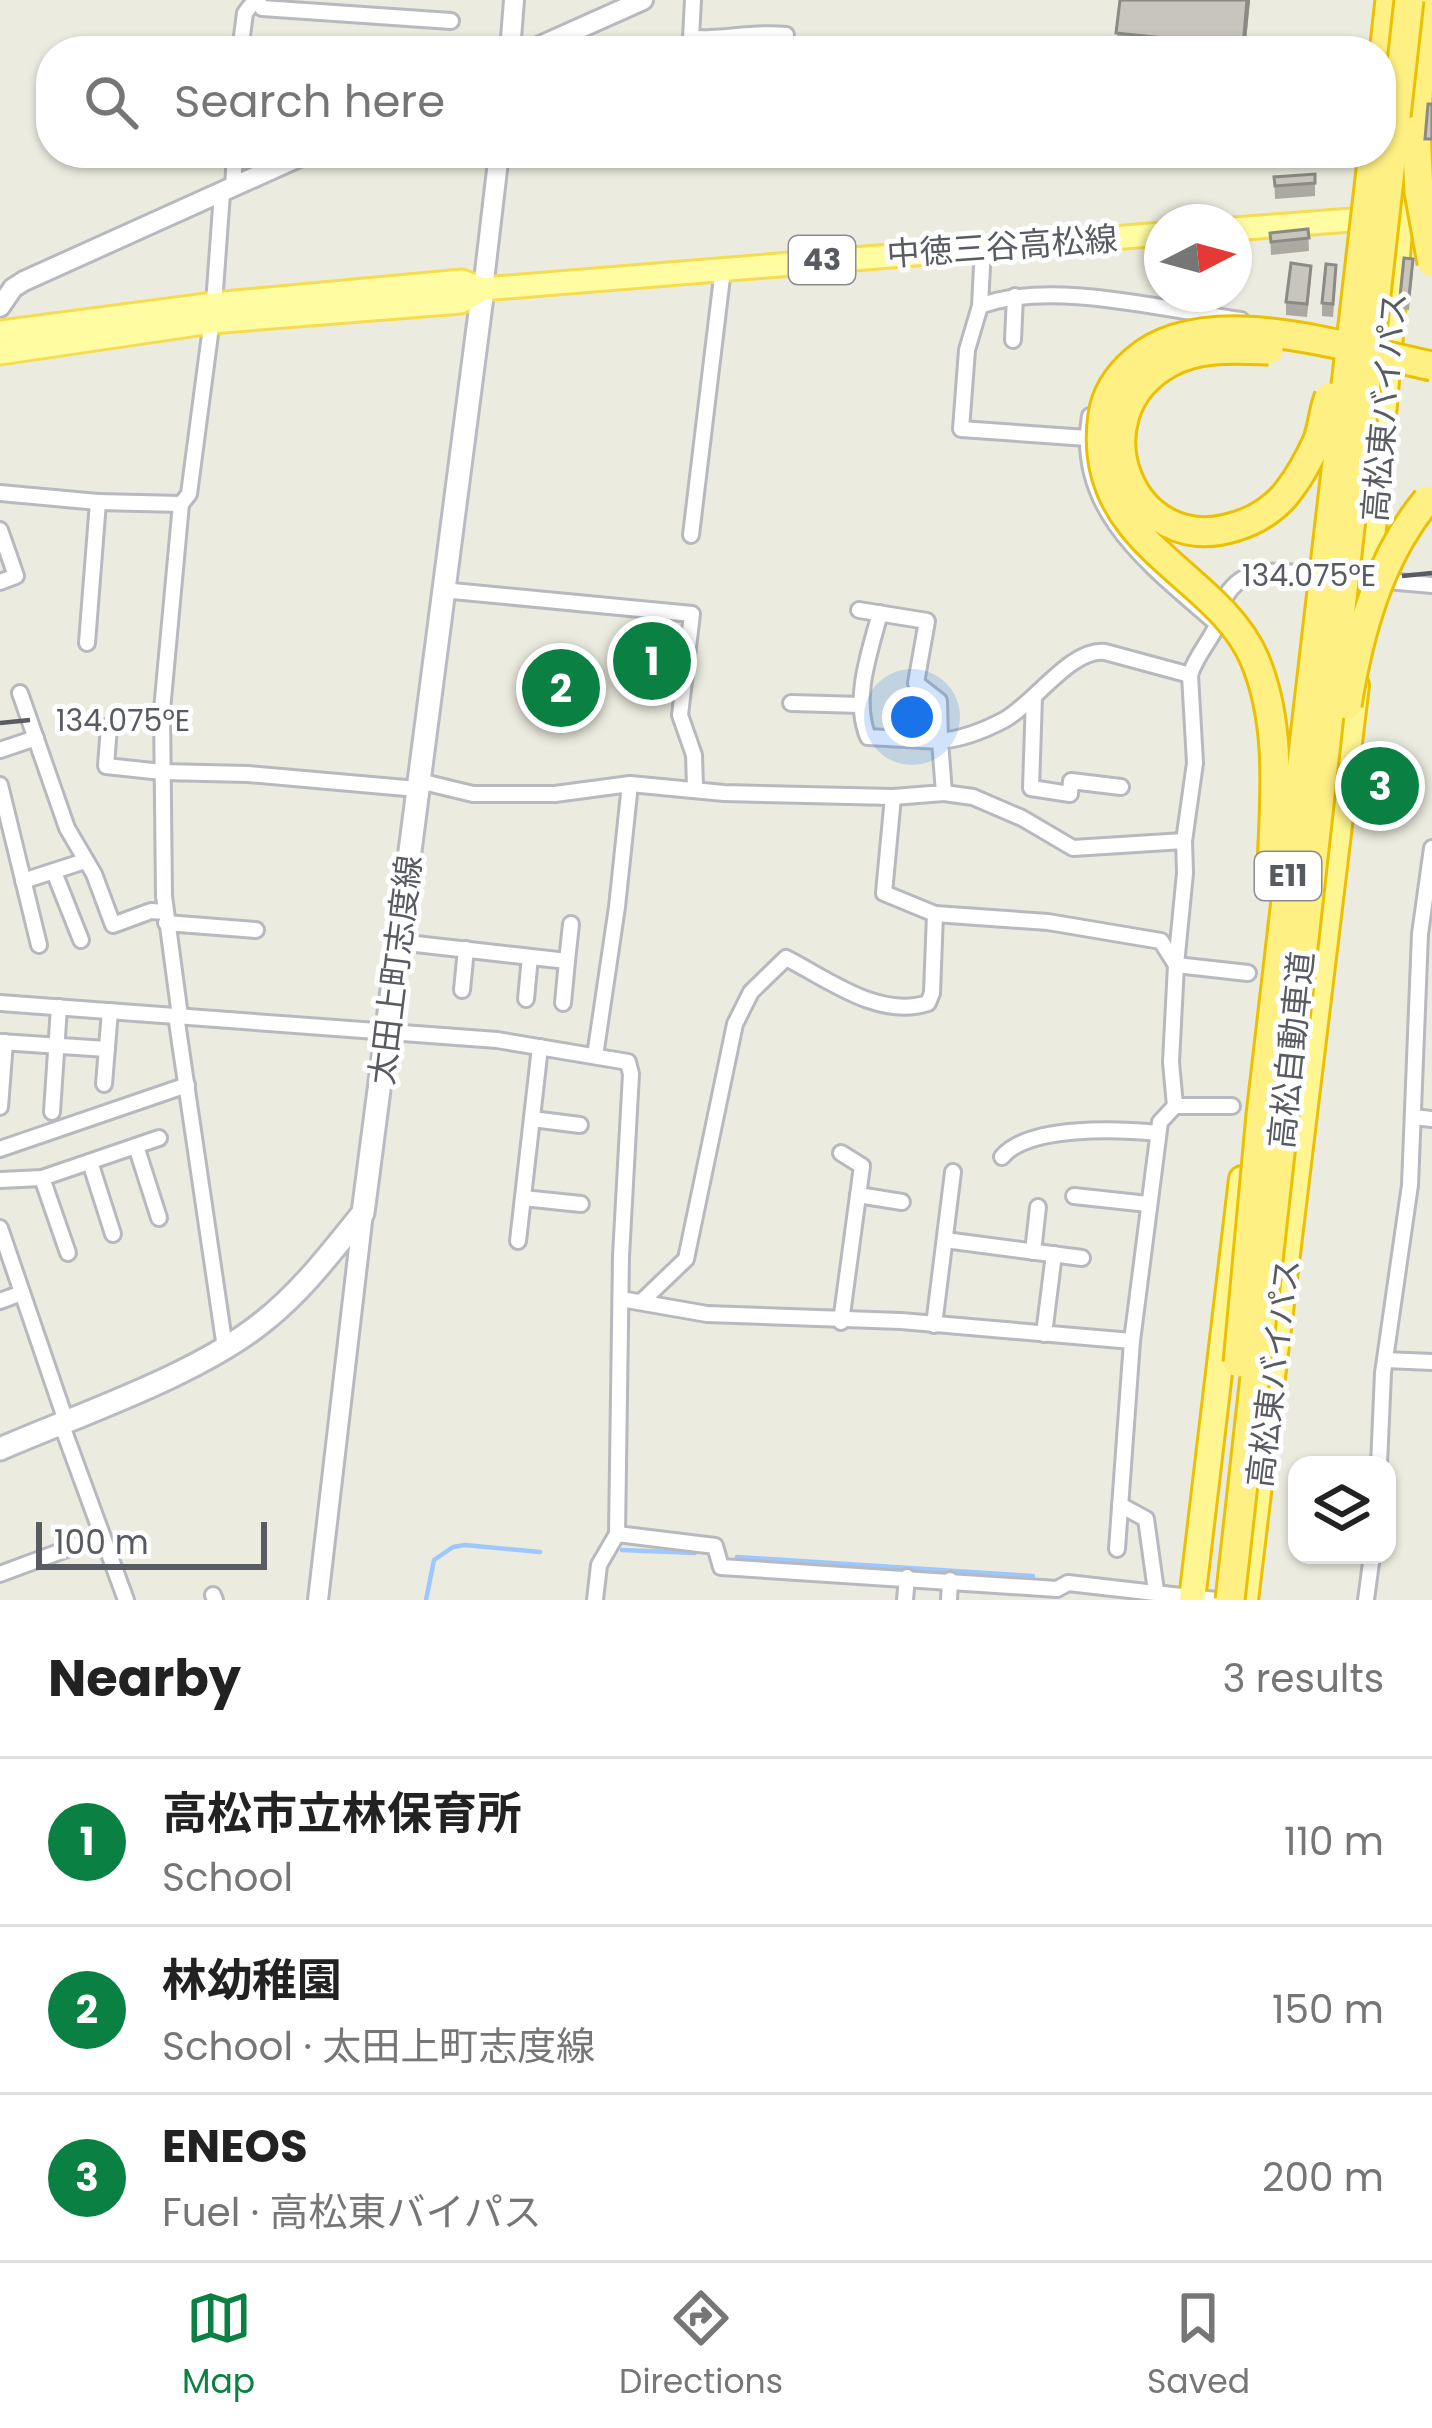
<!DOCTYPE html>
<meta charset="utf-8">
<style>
body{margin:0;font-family:Poppins,"Noto Sans JP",sans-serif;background:#f6f6f6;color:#222}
.controls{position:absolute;right:36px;bottom:36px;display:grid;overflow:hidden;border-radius:24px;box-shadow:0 3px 9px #0004}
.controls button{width:108px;height:108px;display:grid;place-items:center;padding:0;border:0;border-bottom:3px solid #e0e0e0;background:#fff;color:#222;font:60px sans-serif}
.compass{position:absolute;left:1144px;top:204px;width:108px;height:108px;border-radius:50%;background:#fff;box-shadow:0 3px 9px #0004;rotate:84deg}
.scale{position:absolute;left:36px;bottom:30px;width:231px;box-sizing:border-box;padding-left:12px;border:6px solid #585b61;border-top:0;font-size:33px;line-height:42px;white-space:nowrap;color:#585b61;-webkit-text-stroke:9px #fff;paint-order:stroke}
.you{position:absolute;left:912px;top:717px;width:42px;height:42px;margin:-30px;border:9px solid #fff;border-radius:50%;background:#1a73e8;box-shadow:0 0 0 18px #1a73e833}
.badge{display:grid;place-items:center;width:78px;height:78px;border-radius:50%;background:#0b8043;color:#fff;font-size:39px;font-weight:700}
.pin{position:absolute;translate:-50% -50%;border:6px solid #fff;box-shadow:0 3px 12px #0006}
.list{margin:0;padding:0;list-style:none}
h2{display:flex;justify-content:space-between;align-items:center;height:156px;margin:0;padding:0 48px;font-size:51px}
h2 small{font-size:39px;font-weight:400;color:#767676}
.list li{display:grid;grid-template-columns:78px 1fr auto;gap:36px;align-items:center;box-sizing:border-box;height:168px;padding:0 48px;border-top:3px solid #e0e0e0}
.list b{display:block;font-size:45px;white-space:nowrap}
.list p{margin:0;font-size:39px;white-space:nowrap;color:#767676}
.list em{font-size:39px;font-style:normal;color:#767676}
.icon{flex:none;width:66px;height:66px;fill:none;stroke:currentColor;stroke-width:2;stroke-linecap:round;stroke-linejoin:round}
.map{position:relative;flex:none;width:1432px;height:1600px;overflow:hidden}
.search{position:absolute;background:#fff;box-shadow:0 3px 9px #0004;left:36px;right:36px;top:36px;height:132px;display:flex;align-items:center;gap:30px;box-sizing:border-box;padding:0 42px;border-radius:48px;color:#767676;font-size:45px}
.sheet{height:660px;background:#fff}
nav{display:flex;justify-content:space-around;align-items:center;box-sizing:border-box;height:168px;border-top:3px solid #e0e0e0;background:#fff;font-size:33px;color:#767676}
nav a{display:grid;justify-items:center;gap:6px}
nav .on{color:#0b8043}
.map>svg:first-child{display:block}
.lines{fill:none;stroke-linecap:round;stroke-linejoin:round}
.stream{stroke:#9cc7ff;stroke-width:4.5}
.minor-casing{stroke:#b7b9bf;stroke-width:20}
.tertiary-casing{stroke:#b7b9bf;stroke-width:24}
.secondary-casing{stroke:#b8bbc2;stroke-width:27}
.primary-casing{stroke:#f6dc4e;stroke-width:27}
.trunk-casing{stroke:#ebc000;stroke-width:30}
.motorway-casing{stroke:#ebc000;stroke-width:33}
.minor{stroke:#fff;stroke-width:14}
.tertiary{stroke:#fff;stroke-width:18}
.secondary{stroke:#fff;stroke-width:21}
.primary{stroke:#fffca1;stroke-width:21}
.trunk{stroke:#fff692;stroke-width:24}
.motorway{stroke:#fff083;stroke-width:27}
.motorway-bridge-casing{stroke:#ebc000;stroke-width:33;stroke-linecap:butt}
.motorway-bridge{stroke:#fff083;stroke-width:27}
.wall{fill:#aba9a2}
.shaded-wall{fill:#8b8a84}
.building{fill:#c7c5bc;stroke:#8b8a84;stroke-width:3}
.ticks{fill:none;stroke:#585b61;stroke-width:4.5}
.labels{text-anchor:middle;stroke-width:10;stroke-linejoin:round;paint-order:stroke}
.shield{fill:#fff;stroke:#8a8c90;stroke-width:3}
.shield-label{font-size:30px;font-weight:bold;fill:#585b61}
.street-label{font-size:33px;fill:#585b61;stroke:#fff}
.ticks-label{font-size:30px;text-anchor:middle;fill:#585b61;stroke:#fff;stroke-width:10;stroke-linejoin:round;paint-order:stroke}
</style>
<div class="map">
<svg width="1432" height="1600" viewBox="0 0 1432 1600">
<rect width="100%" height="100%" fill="#ecebdf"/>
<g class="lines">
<g class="stream">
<polyline points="622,1550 695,1553"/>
<polyline points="737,1557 1033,1576"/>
<polyline points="426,1600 434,1560 453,1547 465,1545 540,1552"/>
</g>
<defs>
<g id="minor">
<polyline points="257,0 262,8 451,21"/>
<path d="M693 0 691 38C724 40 753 31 786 35L785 51"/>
<polyline points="240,51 245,13 255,0"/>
<polyline points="233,188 235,153"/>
<polyline points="222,193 214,304 189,494 181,504 162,710 164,896 180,1016 177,1022 225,1348"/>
<polyline points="983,247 980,306 967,350 961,429 1087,438"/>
<path d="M980 306C1051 279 1165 310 1241 320"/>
<polyline points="1013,340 1015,296"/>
<path d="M1090 416C1074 510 1151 566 1214 621"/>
<polyline points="0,493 98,502"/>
<polyline points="0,530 16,576 0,582"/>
<polyline points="691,535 723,269"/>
<polyline points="1376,580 1432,585"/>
<polyline points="442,590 692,614 680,715 694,755 695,787"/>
<path d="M859 610 927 621 916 683 939 701 940 741 868 737C852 698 870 652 880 613"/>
<polyline points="87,643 98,502 181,504"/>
<polyline points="20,693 67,828 94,874 113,925 151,911 165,912"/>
<polyline points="1034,697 1031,788 1070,794 1071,781 1121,787"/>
<polyline points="791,703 861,705"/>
<polyline points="109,726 106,766 162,772 248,774 417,789"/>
<polyline points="0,750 36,738"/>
<path d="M419 781 473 794H555L630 784 724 793 893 797 944 793 940 741C961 739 985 730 1004 720 1035 703 1071 648 1105 652L1190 675C1196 655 1210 642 1218 623 1221 614 1221 605 1226 596 1247 560 1290 574 1324 576"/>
<polyline points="0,785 39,945"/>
<polyline points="944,793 973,797 1022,818 1073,848 1184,841"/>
<polyline points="54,872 81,940"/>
<polyline points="23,881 85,861"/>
<polyline points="935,914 1048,922 1161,941 1176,965"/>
<polyline points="166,923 256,930"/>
<polyline points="398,942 567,961 563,1003"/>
<polyline points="567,961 571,924"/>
<polyline points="1176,965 1185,873 1184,841 1195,763 1190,675"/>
<polyline points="462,990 466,949"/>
<polyline points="526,999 530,957"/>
<polyline points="0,1003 497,1040 628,1062 631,1074 621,1256 617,1534 599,1565 595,1600"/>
<polyline points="0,1042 107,1049"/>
<polyline points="595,1056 617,907 630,784"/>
<polyline points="104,1084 110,1011"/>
<polyline points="1175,1106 1171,1062 1176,965 1248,973"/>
<polyline points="0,1107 5,1042"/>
<polyline points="52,1112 59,1007"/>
<polyline points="1413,1117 1432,1119"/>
<polyline points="532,1119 580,1125"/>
<polyline points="136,1146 159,1218"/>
<polyline points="0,1149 187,1085"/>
<polyline points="841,1153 862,1166 841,1322"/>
<path d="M1002 1157C1028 1125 1119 1129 1158 1133"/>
<polyline points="90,1162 113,1234"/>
<polyline points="42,1178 68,1253"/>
<polyline points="0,1180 42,1178 159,1138"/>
<polyline points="858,1195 902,1202"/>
<polyline points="1074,1196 1148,1204"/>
<polyline points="523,1198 581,1204"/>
<polyline points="0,1228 66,1421"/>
<polyline points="945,1240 1082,1258"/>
<polyline points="518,1241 540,1047"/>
<polyline points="1033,1252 1038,1207"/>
<polyline points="621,1299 707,1314 901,1321 1132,1341 1160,1122 1175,1106 1232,1106"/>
<polyline points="0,1301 22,1293"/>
<path d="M641 1302 686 1259 735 1024 751 992 786 958C829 980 879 1019 928 1003L932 993 935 914 884 893 893 797"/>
<polyline points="934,1325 953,1172"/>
<polyline points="1044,1334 1054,1254"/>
<polyline points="1385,1360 1432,1362"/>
<polyline points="61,1423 126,1600"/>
<polyline points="1379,1465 1383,1373 1410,1185 1420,934 1432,848"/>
<polyline points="1120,1505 1146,1519 1156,1591"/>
<polyline points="617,1534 715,1546 721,1567 1057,1589 1068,1583 1216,1600"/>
<polyline points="1117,1549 1132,1341"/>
<polyline points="0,1574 102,1536"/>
<polyline points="213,1595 215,1600"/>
<polyline points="905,1600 907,1577"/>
<polyline points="949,1600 950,1580"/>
<polyline points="1366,1600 1372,1555"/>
</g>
<g id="tertiary">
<polyline points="510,51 514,0"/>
<polyline points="529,51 643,0"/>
<polyline points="483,289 499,153"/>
<polyline points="0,307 13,288 24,281 308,153"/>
<polyline points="318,1600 363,1213"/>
</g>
<path id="secondary" d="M0 1449C78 1415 200 1374 264 1321 303 1290 332 1251 363 1213L483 289"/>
<g id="primary">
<polyline points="1234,229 1377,218"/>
<polyline points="0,332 214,304 462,281 483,289 1162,234"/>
<polyline points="0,353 211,322 461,302 483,289"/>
</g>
<g id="trunk">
<polyline points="1367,597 1407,142"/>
<polyline points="1192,1600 1242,1179"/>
<polyline points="1245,1600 1356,685"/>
</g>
<g id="motorway">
<polyline points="1381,80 1390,0"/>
<polyline points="1416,130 1424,0"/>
</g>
</defs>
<use href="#minor" class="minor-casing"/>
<use href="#tertiary" class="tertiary-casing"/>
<use href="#secondary" class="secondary-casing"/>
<use href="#primary" class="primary-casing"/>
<use href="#trunk" class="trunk-casing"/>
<use href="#motorway" class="motorway-casing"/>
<use href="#minor" class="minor"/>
<use href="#tertiary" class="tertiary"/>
<use href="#secondary" class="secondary"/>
<use href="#primary" class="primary"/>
<use href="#trunk" class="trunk"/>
<use href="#motorway" class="motorway"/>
<defs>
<g id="motorway-bridge">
<polyline points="1416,130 1419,192 1432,263"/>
<path d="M1269 350C1236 349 1199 346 1169 363 1075 414 1130 562 1237 526 1257 520 1277 507 1289 490 1300 476 1310 457 1317 442 1323 428 1323 411 1329 397"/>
<path d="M1347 705C1359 632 1379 558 1427 500"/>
<path d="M1272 865C1275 797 1282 723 1254 658 1230 603 1169 572 1132 525 1106 492 1097 456 1103 415 1106 394 1119 375 1135 361 1205 299 1348 349 1432 366"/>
<polyline points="1238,1363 1261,1115 1373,153"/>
<polyline points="1230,1600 1409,0"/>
</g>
</defs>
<use href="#motorway-bridge" class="motorway-bridge-casing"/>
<use href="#motorway-bridge" class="motorway-bridge"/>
</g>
<g class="wall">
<polygon points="1120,0 1250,0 1245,51 1116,51"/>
<polygon points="1315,174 1315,196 1275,199 1274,177"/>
<polygon points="1308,229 1309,251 1271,255 1270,233"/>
<polygon points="1413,272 1409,310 1400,309 1400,296"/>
<polygon points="1336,278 1333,317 1322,316 1322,303"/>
<polygon points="1311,279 1307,317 1286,315 1286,302"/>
</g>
<polygon class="shaded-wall" points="1247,0 1250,0 1245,51 1243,51"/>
<g class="building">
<polygon points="1120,0 1247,0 1243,46 1116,33"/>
<polygon points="1428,104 1432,104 1432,139 1425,139"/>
<polygon points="1315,174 1315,183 1275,186 1274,177"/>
<polygon points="1308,229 1309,238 1271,242 1270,233"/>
<polygon points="1404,258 1413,259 1409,297 1400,296"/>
<polygon points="1291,263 1311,266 1307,304 1286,302"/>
<polygon points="1326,264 1336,265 1333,304 1322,303"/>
</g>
<path class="ticks" d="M1402 576 1432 573M0 723 30 720"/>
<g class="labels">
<g class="shield">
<rect x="789" y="236" width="66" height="48" rx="9"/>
<rect x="1255" y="852" width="66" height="48" rx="9"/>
</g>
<g class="shield-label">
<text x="822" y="270">43</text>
<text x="1288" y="886">E11</text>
</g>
<g class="street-label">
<text transform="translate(1002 246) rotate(-4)" y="12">中徳三谷高松線</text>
<text transform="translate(1384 407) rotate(-85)" y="12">高松東バイパス</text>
<text transform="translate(395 970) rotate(-83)" y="12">太田上町志度線</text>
<text transform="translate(1291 1050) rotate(-84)" y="12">高松自動車道</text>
<text transform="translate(1273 1373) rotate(-83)" y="12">高松東バイパス</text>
</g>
</g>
<g class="ticks-label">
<text x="1309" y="586">134.075°E</text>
<text x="123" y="731">134.075°E</text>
</g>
</svg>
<div class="controls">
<button><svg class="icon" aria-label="layers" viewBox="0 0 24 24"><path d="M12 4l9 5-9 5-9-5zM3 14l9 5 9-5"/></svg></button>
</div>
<svg class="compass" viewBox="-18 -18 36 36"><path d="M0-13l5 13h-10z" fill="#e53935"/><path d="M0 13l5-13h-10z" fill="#767676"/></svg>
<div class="scale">100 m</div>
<div class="you"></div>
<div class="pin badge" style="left:652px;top:661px">1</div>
<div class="pin badge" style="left:561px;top:688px">2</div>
<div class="pin badge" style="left:1380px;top:786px">3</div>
<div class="search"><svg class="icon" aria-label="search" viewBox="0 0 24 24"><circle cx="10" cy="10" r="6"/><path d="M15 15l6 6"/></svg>Search here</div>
</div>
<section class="sheet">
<h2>Nearby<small>3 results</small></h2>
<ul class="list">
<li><span class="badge">1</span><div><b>高松市立林保育所</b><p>School</p></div><em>110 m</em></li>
<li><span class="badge">2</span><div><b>林幼稚園</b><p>School · 太田上町志度線</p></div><em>150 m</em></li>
<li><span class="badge">3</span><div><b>ENEOS</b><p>Fuel · 高松東バイパス</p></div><em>200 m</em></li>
</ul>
</section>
<nav>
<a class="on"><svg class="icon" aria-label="map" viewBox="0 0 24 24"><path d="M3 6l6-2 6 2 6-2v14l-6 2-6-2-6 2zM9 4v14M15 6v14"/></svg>Map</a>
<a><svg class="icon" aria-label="directions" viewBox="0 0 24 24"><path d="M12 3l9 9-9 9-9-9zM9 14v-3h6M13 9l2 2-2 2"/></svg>Directions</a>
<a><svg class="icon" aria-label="saved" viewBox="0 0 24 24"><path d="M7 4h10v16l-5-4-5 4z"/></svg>Saved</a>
</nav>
